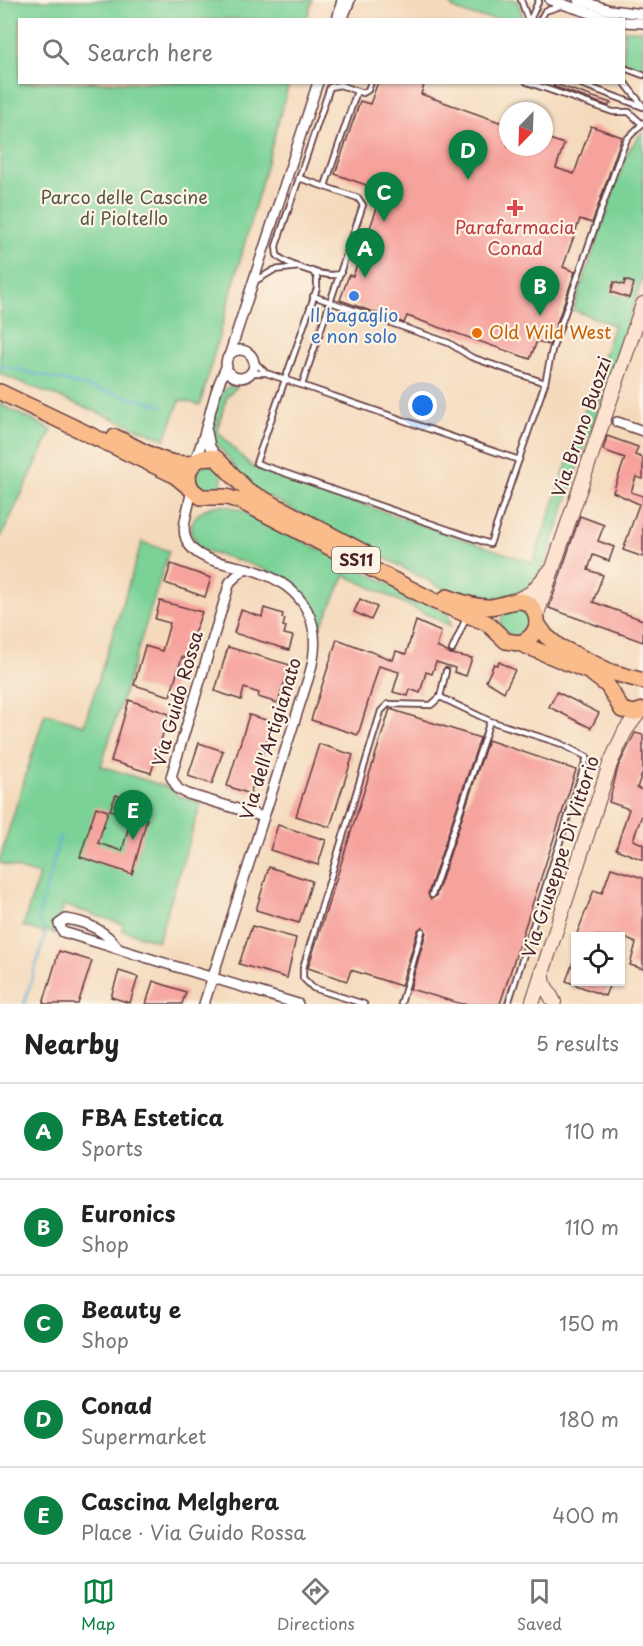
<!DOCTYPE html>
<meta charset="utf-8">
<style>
body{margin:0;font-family:"Playpen Sans",sans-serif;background:#f2f2f2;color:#222}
.controls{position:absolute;right:18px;bottom:18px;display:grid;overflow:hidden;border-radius:0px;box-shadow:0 2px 4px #0004}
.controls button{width:54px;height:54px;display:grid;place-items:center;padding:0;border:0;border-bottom:2px solid #e0e0e0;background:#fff;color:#222;font:30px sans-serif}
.compass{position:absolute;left:499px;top:102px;width:54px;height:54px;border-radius:50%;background:#fff;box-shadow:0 2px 4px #0004;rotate:203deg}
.you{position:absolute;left:423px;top:406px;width:21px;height:21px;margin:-15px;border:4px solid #fff;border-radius:50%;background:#1a73e8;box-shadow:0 0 0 9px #1a73e833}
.badge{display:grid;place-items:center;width:39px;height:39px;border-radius:50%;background:#0b8043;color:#fff;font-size:20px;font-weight:700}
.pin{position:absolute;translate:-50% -50px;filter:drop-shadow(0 2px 3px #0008)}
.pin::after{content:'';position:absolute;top:32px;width:21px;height:18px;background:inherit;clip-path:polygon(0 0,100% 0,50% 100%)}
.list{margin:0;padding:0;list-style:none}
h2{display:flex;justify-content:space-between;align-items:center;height:78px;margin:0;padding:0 24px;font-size:26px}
h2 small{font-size:20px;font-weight:400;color:#767676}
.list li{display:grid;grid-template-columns:39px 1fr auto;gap:18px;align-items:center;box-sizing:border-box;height:96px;padding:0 24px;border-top:2px solid #e0e0e0}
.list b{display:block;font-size:22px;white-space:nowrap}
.list p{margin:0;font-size:20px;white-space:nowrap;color:#767676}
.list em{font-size:20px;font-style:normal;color:#767676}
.icon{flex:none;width:33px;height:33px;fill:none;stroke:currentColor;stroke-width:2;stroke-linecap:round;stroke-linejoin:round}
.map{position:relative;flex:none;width:643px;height:1004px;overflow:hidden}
.search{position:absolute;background:#fff;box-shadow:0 2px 4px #0004;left:18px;right:18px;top:18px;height:66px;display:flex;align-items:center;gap:15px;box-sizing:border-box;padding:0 21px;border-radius:0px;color:#767676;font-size:22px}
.sheet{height:558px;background:#fff}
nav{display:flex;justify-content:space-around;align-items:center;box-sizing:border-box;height:84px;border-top:2px solid #e0e0e0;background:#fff;font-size:16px;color:#767676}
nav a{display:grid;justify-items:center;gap:3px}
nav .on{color:#0b8043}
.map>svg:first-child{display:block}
.green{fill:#7ad297;stroke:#627861;stroke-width:1.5}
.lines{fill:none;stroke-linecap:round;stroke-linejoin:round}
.stream{stroke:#60add9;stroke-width:2}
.building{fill:#f6a39d}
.lane-casing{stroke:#643b41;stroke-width:8}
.street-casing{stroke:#643b41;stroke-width:12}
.secondary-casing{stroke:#643b41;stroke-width:16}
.primary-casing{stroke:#643b41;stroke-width:18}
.lane{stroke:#fff;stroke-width:4.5}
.street{stroke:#fff;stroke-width:9}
.secondary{stroke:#fde4d0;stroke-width:14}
.primary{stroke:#f9bc8a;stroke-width:15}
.health-dot{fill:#e0444e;stroke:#fcf5e5;stroke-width:2}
.shop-dot{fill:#3f7fe0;stroke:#fcf5e5;stroke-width:2}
.food-dot{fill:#e8710a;stroke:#fcf5e5;stroke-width:2}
.labels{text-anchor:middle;stroke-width:4.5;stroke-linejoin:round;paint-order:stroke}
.shield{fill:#fcf5e5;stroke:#7f5f63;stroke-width:1.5}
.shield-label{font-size:16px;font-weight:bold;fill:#4a1f2b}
.park-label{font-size:18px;fill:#58554b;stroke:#fcf5e5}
.health-label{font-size:18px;fill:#be3a42;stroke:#fcf5e5}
.shop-label{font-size:18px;fill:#366cbe;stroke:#fcf5e5}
.food-label{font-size:18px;fill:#c56008;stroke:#fcf5e5;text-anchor:start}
.street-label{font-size:18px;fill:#4a1f2b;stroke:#fcf5e5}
</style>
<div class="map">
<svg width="643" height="1004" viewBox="0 0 643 1004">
<rect width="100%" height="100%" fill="#fcf5e5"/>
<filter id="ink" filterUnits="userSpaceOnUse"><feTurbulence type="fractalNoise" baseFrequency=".0167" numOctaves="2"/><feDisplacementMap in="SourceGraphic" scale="12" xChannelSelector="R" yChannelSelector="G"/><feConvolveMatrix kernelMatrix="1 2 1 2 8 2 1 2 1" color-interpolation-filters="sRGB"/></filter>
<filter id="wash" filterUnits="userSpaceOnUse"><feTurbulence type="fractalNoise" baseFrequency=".008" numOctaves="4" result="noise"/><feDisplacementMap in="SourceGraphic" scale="24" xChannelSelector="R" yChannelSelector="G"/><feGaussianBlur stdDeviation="1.35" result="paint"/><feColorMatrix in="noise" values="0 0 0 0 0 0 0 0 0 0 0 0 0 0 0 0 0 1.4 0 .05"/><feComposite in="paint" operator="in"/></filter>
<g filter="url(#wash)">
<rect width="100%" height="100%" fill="#f4d9bb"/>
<g class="green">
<polygon points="0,0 312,0 307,19 20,20 20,82 289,83 200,405 180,400 165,439 0,374"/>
<path d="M447 0H517L524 19C506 20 454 19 447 0Z"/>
<polygon points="624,30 643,30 643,69 624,62"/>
<path d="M643 131V278L543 570 526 589 518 593 490 601 459 597 248 486C241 478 236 467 229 459 211 438 208 433 217 405 220 396 221 391 230 386L237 387 227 396 217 431 251 466 533 563 614 325 573 310 627 153Z"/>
<polygon points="0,404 52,430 1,537 0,536"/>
<circle cx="208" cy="478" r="14"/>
<path d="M220 505 236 508 448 613 451 626 345 575 323 622 318 626C298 569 251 566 200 549L190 532C192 515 204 507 220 505Z"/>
<polygon points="142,542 169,551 101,766 170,788 179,796 201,803 158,941 122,930 123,924 64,905 55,934 46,930 44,933 23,926 39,875 0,863 0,858 45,713 84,725"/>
<circle cx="515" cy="622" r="14"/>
</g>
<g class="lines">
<g class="stream">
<polyline points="0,365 164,406"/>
<polyline points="24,1004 46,933 38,920 60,836"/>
</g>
</g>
<g id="blocks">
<g class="building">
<polygon points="378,82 425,82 421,94 508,125 508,147 544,147 544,137 564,144 556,168 574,174 591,126 622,137 592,223 580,219 563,267 575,272 549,345 537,341 530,359 407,316 404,323 340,300 349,275 353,276 383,191 335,174 360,101 370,104"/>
<polygon points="556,84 561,86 611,103 608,106 553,86"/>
<polygon points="625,280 634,283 629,298 611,292 614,282 624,285"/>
<polygon points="607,436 638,447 635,455 643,458 643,479 636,477 631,492 643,496 643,557 623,550 639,504 613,492 625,458 603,450"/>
<polygon points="580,516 604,525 598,541 614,547 609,561 593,555 588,570 603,575 593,602 643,620 643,642 549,608"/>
<polygon points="171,564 211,578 205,597 165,583"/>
<polygon points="360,599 377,607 371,620 354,612"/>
<polygon points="160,601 202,612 185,658 182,657 170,696 134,685 145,646 162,651 170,623 155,619"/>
<polygon points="264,608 283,614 282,618 285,619 283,626 286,627 284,634 293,636 289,650 234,633 241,610 262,617"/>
<polygon points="416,621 441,632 437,647 451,654 472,658 466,676 454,672 455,668 436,662 432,674 426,672 420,693 410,689 408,696 393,692 399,672 379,666 358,735 311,720 337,639 393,660 396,651 406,654"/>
<polygon points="228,647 290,665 278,703 258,697 259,693 244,688 241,700 215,691"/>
<polygon points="499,662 515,670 504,692 486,681 494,664 497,665"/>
<polygon points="557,692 599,713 591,728 549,707"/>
<polygon points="129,700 169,714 151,773 111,761"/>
<polygon points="390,709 480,738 428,894 431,899 436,896 488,740 576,770 500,1004 462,1004 410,989 426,932 423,927 418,930 401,986 351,970 347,981 308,968"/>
<polygon points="249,715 273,722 250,794 227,786"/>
<polygon points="635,733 643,735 643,771 637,788 643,790 643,812 633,840 643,844 643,860 616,849 629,809 609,802 618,767"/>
<polygon points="199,743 223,751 212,784 188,776"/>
<polygon points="319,744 353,755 330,827 296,816"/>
<polygon points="116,795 137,802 131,817 110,810"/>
<polygon points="96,807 108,811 98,843 122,851 132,815 147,819 132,874 80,857"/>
<polygon points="278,825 326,840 318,865 270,850"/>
<polygon points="269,867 312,881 299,923 256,910"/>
<polygon points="611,868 643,878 643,969 630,965 636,943 621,936 576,936 594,890 602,893"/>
<polygon points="252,926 296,938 287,978 239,964"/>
<polygon points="59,951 92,961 78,1004 43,1004"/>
<polygon points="575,957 576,981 611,981 605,996 566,981"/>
<polygon points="119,971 138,977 130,1003 111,997"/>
<polygon points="153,981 186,992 182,1004 146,1004"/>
</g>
</g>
</g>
<g filter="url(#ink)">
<use href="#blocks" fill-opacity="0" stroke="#643b41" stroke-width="1.5"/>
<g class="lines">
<defs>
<g id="lane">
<polyline points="521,0 528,20"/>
<polyline points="530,20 539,0"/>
<polyline points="540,20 545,11 561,6"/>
<polyline points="624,68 643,75"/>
<polyline points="527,82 613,112 629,112 642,124"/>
<polyline points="576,82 643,107"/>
<polyline points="624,82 643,106"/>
<polyline points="299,178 358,198 363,205 302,385"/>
<polyline points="325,186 357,91"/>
<polyline points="312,271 317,277 317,288 256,463 490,544 545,383 552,350 621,153 627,139 643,123"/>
<path d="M341 273C330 280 286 265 277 255L276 246 330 87 340 85 363 93 368 90 371 82"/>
<polyline points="257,280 274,270 299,267"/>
<polyline points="313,296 449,343 471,357 545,383"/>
<polyline points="253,360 266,373 519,460"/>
<polyline points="250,373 264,373"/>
<polyline points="452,650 466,618"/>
<polyline points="440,697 490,721"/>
<polyline points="432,895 490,721 559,743 587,757 508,1004"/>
<polyline points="364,1004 313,988 303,978 303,968 381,711 388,704 431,705 440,697 446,671"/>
<polyline points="401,1004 422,931"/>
</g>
<g id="street">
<polyline points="550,0 612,20"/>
<polyline points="578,0 610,10 643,14"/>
<polyline points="337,20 342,0"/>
<polyline points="342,20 350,0"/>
<polyline points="624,22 643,23"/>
<circle cx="240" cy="364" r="14"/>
<polyline points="229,356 318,82"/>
<polyline points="617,422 643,431"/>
<polyline points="207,432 210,447 219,460"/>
<path d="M194 462C209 431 210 397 227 366"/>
<path d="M191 490C191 505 180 525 186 539 195 563 233 564 253 570 306 587 325 624 309 676L204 1004"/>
<polyline points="243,570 230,582 171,777 178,789 188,794 264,817"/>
<path d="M118 948C105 930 87 922 66 919L59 924 63 932 298 1004"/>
</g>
<g id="secondary">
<polyline points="517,600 531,593 548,573"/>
<polyline points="536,617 643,304"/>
<polyline points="542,971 544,984 554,1002"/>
<polyline points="532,1004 610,764 625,731 639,712"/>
</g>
<g id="primary">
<polyline points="0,392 174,475 201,497 227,497 242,502 434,601 487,623 506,641 519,643 590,672 608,686 622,710 634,713 643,710"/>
<path d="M115 437C139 448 166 468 193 463"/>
<path d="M191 488C182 470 196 454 216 458L248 491 365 553"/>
<path d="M447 597C460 602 474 607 487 607 504 608 521 591 534 610 537 616 538 622 536 628 533 636 527 641 519 643"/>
<polyline points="537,623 546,636 558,646 611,672 643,681"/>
</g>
</defs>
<use href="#lane" class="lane-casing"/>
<use href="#street" class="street-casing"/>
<use href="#secondary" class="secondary-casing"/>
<use href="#primary" class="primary-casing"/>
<use href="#lane" class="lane"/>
<use href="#street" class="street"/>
<use href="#secondary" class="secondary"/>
<use href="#primary" class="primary"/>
</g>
</g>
<path class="health-dot" d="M512 199h6v6h6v6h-6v6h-6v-6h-6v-6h6z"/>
<circle class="shop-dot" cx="354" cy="296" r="6"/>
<circle class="food-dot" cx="477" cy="333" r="6"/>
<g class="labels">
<rect class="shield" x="332" y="547" width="48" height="26" rx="4.5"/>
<g class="shield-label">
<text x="356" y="566">SS11</text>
</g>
<g class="park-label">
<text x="124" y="204">Parco delle Cascine<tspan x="124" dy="21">di Pioltello</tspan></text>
</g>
<g class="health-label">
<text x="515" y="234">Parafarmacia<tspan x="515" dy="21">Conad</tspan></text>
</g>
<g class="shop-label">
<text x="354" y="322">Il bagaglio<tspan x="354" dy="21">e non solo</tspan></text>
</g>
<g class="food-label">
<text x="489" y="339">Old Wild West</text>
</g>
<g class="street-label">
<text transform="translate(582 427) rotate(-71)" y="6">Via Bruno Buozzi</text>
<text transform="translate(178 699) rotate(-74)" y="6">Via Guido Rossa</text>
<text transform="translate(271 739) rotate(-73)" y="6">Via dell'Artigianato</text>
<text transform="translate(561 857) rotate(-72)" y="6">Via Giuseppe Di Vittorio</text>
</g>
</g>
</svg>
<div class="controls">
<button><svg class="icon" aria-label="locate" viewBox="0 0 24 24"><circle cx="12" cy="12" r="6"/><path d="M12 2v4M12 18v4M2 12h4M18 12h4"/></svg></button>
</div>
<svg class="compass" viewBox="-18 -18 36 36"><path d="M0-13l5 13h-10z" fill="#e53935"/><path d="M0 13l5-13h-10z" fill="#767676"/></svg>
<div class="you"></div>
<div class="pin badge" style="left:365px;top:278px">A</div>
<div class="pin badge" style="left:540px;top:316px">B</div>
<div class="pin badge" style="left:384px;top:222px">C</div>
<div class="pin badge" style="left:468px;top:180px">D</div>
<div class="pin badge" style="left:133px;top:840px">E</div>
<div class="search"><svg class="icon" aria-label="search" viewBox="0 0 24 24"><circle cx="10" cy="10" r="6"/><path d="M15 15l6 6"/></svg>Search here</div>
</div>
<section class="sheet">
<h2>Nearby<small>5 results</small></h2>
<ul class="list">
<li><span class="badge">A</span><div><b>FBA Estetica</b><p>Sports</p></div><em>110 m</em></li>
<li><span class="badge">B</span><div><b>Euronics</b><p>Shop</p></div><em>110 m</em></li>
<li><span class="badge">C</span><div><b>Beauty e</b><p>Shop</p></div><em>150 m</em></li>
<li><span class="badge">D</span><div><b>Conad</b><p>Supermarket</p></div><em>180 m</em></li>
<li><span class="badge">E</span><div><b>Cascina Melghera</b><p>Place · Via Guido Rossa</p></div><em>400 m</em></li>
</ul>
</section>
<nav>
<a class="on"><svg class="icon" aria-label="map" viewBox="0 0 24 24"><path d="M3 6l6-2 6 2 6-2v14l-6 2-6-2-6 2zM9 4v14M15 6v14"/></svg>Map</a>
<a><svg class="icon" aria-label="directions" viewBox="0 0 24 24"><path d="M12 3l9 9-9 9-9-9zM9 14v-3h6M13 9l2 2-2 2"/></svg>Directions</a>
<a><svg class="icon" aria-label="saved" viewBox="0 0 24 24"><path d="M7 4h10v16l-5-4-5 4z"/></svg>Saved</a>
</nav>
